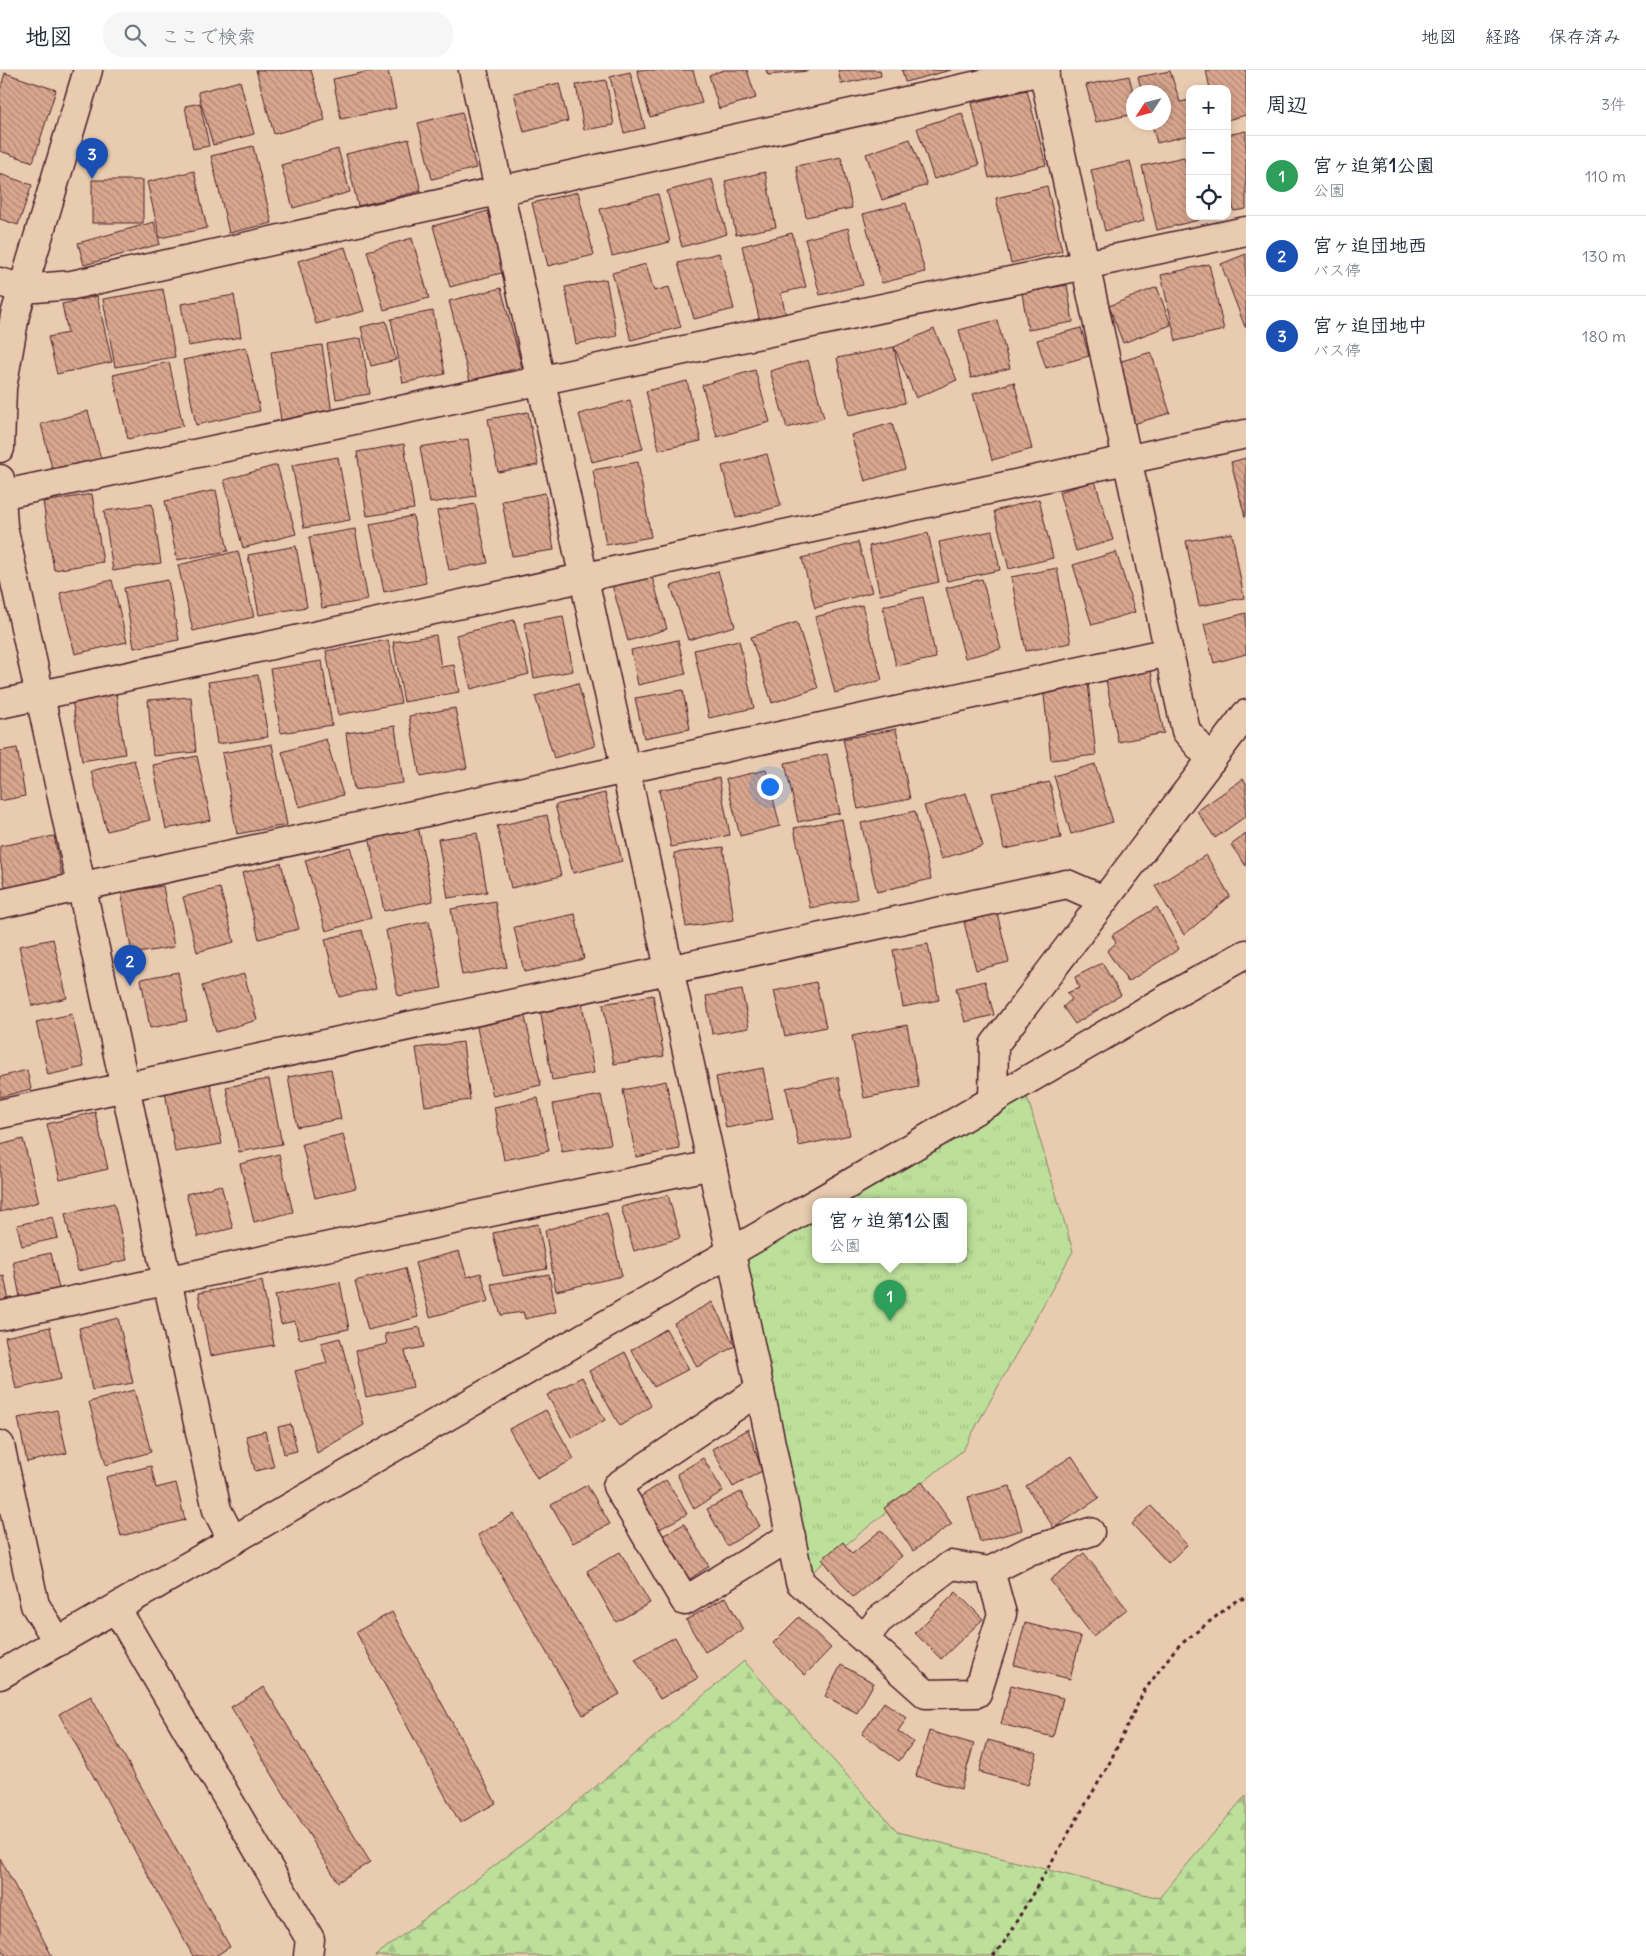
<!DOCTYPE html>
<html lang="ja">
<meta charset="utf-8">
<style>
body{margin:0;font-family:Delius,"Klee One",sans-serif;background:#f6f6f7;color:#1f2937}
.controls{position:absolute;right:15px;top:15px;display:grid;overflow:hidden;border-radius:10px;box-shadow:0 2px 8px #0003}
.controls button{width:45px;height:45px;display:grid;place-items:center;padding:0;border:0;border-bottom:1px solid #e0e1e3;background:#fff;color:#1f2937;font:25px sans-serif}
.compass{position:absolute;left:1126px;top:15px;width:45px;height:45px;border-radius:50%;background:#fff;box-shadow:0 2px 8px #0003;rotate:234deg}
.you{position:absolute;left:769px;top:716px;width:18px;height:18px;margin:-12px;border:4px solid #fff;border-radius:50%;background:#1a73e8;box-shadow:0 0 0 8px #1a73e833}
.badge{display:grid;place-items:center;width:32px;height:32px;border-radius:50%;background:#db2777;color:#fff;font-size:16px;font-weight:700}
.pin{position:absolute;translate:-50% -41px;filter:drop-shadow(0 1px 2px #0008)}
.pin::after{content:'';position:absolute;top:26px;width:18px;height:15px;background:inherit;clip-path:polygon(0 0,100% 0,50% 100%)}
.popup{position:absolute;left:812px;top:1128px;width:155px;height:65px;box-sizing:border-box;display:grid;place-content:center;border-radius:10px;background:#fff;filter:drop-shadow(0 1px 4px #0005);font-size:16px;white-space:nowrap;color:#747a83}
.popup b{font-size:19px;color:#1f2937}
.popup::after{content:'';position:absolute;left:50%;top:100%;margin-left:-10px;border:10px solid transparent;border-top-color:#fff}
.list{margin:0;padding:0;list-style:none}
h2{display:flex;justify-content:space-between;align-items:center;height:65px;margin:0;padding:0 20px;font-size:21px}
h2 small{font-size:16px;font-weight:400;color:#747a83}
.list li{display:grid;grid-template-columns:32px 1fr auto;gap:15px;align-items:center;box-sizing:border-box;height:80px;padding:0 20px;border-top:1px solid #e0e1e3}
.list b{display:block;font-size:19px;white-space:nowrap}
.list p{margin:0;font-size:16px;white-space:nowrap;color:#747a83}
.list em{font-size:16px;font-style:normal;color:#747a83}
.icon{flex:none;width:28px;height:28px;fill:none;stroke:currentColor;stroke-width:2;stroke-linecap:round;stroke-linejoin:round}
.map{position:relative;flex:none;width:1246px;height:1886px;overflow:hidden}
header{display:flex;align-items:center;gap:30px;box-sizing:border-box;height:70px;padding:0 25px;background:#fff;border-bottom:1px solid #e0e1e3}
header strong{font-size:24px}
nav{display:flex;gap:28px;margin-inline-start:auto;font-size:18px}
.search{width:350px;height:45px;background:#f6f6f7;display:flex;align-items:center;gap:12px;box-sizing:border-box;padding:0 18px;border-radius:20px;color:#747a83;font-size:19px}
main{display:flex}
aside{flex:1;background:#fff}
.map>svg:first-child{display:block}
.forest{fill:url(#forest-firs);stroke:#838062}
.park{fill:url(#park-tufts);stroke:#838062}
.building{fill:url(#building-back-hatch);stroke:#4a1f2b}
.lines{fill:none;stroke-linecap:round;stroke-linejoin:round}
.minor-casing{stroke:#4a1f2b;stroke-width:31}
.path{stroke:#4a1f2b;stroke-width:3;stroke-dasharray:4 4;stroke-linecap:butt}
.minor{stroke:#e9ccb0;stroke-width:28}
</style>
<header>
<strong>地図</strong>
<div class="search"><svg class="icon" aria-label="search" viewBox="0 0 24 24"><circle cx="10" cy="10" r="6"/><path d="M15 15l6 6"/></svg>ここで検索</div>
<nav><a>地図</a><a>経路</a><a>保存済み</a></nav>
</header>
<main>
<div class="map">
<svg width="1246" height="1886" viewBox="0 0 1246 1886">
<defs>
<pattern id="forest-firs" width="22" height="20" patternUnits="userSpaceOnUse" patternTransform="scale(1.25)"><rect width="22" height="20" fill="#bce09a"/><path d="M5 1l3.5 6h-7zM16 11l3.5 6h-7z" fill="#a3c085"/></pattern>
<pattern id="park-tufts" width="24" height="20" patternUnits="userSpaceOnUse" patternTransform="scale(1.25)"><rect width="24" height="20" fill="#bce09a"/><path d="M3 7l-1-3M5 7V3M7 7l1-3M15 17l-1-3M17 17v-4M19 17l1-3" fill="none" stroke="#a3c085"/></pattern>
<pattern id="building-back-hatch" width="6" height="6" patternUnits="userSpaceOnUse" patternTransform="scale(1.25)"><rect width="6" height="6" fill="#d9a78e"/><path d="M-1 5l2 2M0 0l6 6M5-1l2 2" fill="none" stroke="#b28774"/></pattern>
</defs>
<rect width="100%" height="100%" fill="#e9ccb0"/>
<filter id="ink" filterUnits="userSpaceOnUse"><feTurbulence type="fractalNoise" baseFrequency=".02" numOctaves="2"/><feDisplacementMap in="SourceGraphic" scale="10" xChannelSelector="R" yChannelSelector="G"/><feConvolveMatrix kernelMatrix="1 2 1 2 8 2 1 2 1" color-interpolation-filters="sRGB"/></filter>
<g filter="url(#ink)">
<polygon class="forest" points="744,1591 898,1762 1159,1828 1246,1725 1246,1886 375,1886 567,1741"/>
<polygon class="park" points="1023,1013 1073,1181 963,1380 800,1512 731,1183 816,1133 816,1190 964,1190 964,1132 818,1132"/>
<g class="building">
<polygon points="256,0 311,0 325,50 274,64"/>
<polygon points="375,0 388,0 396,38 341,49 333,9"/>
<polygon points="637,0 693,0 702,33 650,47"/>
<polygon points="724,0 747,0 756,28 719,39 709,5"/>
<polygon points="766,0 808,0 808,1 768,5"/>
<polygon points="838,0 880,0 881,6 841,14"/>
<polygon points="902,0 951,0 905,12"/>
<polygon points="1206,0 1246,0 1246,45 1227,50 1227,19 1210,19"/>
<polygon points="1170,1 1180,32 1190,30 1190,65 1157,73 1151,52 1164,52 1164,22 1142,22 1138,7"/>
<polygon points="630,2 645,58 624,63 610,7"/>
<polygon points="5,3 56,20 33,92 0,81 0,20"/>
<polygon points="1129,6 1134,26 1134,44 1096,52 1086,15"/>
<polygon points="606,10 614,55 584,60 576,15"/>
<polygon points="240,11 254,64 213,75 198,22"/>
<polygon points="559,13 568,51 524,62 514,23"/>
<polygon points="1027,20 1046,95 989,108 972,33"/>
<polygon points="200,33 209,76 193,79 185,36"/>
<polygon points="462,42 476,98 432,109 418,53"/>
<polygon points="962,43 979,95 934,109 917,58"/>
<polygon points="1246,61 1246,139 1234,141 1227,107 1227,65"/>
<polygon points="409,69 421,121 358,136 346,84"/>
<polygon points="910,69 927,115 882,130 866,84"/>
<polygon points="253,76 272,153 229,163 211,86"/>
<polygon points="338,79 350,122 293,138 281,95"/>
<polygon points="841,87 852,138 806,147 796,96"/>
<polygon points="1184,87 1190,110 1190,146 1199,146 1199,150 1157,160 1142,96"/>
<polygon points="1130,91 1144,151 1105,161 1091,100"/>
<polygon points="194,101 207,158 160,168 147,112"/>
<polygon points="765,102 776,157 736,165 725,111"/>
<polygon points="0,104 32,115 18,155 0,149"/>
<polygon points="712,109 727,164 682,177 667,121"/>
<rect x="92" y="110" width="51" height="43"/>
<polygon points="1047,116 1062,181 1011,193 996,128"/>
<polygon points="578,122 594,185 548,196 532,133"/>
<polygon points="658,124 670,172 612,186 600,139"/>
<polygon points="906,133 925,202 882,213 863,144"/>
<polygon points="488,141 505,202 450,217 433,156"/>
<polygon points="154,152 160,174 84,195 78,173"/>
<polygon points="848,158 863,215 820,225 805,169"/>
<polygon points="792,163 806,217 781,223 786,246 760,252 742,176"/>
<polygon points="412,168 429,228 384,240 367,181"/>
<polygon points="345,177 364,241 316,254 298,191"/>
<polygon points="719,183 734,239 694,249 678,193"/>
<polygon points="1246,184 1246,257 1245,257 1221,194"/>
<polygon points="646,194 654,221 669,217 681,257 631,270 612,203"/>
<polygon points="1209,194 1224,260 1176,271 1161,205"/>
<polygon points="606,209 617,266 576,274 565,217"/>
<polygon points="1067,215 1073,252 1028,260 1022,223"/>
<polygon points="1157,217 1171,255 1123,273 1109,236"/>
<polygon points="501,218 522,297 470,311 449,231"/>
<polygon points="163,219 175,287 115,297 103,229"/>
<polygon points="234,225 241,267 188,276 181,234"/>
<polygon points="97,226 112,292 57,304 48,267 68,263 62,234"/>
<polygon points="433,241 445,304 403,313 391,249"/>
<polygon points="997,250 1010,298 971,308 959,260"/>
<polygon points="386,251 396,290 371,296 361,257"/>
<polygon points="1081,258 1089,286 1046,298 1037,270"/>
<polygon points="934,259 957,310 916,328 894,277"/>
<polygon points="361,268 370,324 336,329 327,274"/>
<polygon points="322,275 333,350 282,357 271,282"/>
<polygon points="246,277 260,341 196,355 183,290"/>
<polygon points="894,277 905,333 849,345 837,288"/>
<polygon points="1151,282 1170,343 1130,355 1112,294"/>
<polygon points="808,290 824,348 787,358 770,301"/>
<polygon points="169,292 183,356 128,369 113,305"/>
<polygon points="755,300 770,352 717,367 702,315"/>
<polygon points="687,311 701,371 659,380 646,321"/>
<polygon points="1014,312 1032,379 992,390 973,324"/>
<polygon points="630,330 643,379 592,392 579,344"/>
<polygon points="88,341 101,389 53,402 41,354"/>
<polygon points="528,342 538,395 498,402 488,349"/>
<polygon points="892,353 905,399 865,411 851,365"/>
<polygon points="468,369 476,426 430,433 420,377"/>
<polygon points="404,374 414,439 367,446 357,382"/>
<polygon points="767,384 781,436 736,448 722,396"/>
<polygon points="338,387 350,450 304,458 292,395"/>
<polygon points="1246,388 1246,446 1245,447 1231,392"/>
<polygon points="638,392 651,467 606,475 593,400"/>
<polygon points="277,395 296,464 243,478 224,410"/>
<polygon points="1095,411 1113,470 1076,481 1059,422"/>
<polygon points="216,420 228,481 177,490 165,431"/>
<polygon points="545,423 554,480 512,486 502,431"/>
<polygon points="92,424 103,492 54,500 43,432"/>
<polygon points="1039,429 1053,488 1009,499 994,441"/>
<polygon points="152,434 161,493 113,501 104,441"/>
<polygon points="475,434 488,493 449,500 437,441"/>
<polygon points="413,446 426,513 384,522 370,454"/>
<polygon points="355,459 368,530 322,538 309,467"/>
<polygon points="992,461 1000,500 947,511 939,472"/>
<polygon points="928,463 939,512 880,525 869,476"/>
<polygon points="1232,463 1244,528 1199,536 1186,471"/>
<polygon points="858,472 872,522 815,538 802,488"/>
<polygon points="296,476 307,537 259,545 248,485"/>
<polygon points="238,481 254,547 193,561 178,495"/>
<polygon points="1116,482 1135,542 1092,555 1073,495"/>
<polygon points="1057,498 1071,573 1026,581 1011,507"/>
<polygon points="718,501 735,556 688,570 671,516"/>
<polygon points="651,503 667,559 628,571 612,515"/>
<polygon points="982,509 1001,579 965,588 946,518"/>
<polygon points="112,510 127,572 75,584 60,523"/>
<polygon points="168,510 179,570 134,578 124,518"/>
<polygon points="923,527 936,588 896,596 883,536"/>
<polygon points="862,535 882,610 835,623 815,547"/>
<polygon points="1246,543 1246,584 1214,593 1204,554"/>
<polygon points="563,546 573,601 534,608 524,553"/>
<polygon points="514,550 529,604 471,619 456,565"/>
<polygon points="797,552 818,618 772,633 751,567"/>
<polygon points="436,565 441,597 454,595 459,622 404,632 393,572"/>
<polygon points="388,570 401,633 338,645 326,581"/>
<polygon points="678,570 686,604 638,615 631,580"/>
<polygon points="739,570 754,638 709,648 694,580"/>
<polygon points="322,591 332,655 281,663 270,599"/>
<polygon points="1150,597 1164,663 1118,672 1105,605"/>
<polygon points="258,605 268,667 217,674 208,612"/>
<polygon points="1088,612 1096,685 1051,690 1043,616"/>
<polygon points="578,613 595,676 554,688 535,626"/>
<polygon points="683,620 690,659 644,668 635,628"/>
<polygon points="116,623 125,684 82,691 72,630"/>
<polygon points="191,627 196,682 153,686 148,630"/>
<polygon points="455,638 467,698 420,707 409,646"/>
<polygon points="395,656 403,713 354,720 346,663"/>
<polygon points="896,659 910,729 858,739 843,669"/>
<polygon points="326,669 343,725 299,737 282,682"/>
<polygon points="272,674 287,755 237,764 222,683"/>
<polygon points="17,678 25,726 0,731 0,681"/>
<polygon points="827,684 840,743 798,752 785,693"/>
<polygon points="197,686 211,750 166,759 153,695"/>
<polygon points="134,690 150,750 107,761 91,701"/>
<polygon points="1095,694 1113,752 1071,764 1054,706"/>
<polygon points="766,700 780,756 740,766 726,709"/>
<polygon points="719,708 730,765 671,777 659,720"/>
<polygon points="1243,709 1246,713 1246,746 1215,768 1197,741"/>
<polygon points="1050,712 1061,768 1004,779 992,723"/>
<polygon points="605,723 622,791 573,803 555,735"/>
<polygon points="966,723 983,776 941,789 924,736"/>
<polygon points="915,741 931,809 877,822 861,753"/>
<polygon points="547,745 561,806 511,818 497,756"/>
<polygon points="842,749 857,829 810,838 794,758"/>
<polygon points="418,756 433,831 384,841 369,766"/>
<polygon points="477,763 487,822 448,828 438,769"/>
<polygon points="1246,764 1246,796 1231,775"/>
<polygon points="54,766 63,812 6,822 0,789 0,776"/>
<polygon points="350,777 371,848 326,861 305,790"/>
<polygon points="723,777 734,850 686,857 674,783"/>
<polygon points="1206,785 1230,826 1184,865 1155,816"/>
<polygon points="281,793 299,859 259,869 242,803"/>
<polygon points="163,816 174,877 132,884 121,822"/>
<polygon points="220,818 234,872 197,882 183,827"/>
<polygon points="495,831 507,897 462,905 451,839"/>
<polygon points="1157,837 1179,879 1128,912 1107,881 1116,873 1112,865"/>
<polygon points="997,843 1009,892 976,900 964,852"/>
<polygon points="575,844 584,889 524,902 514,857"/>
<polygon points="429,851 442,918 398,926 386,860"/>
<polygon points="362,860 376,918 339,927 325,869"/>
<polygon points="53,869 67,928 32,936 19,876"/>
<polygon points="928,874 939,930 903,937 893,880"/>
<polygon points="1102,893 1121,925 1075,954 1063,937 1072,929 1067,923 1079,918 1075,907"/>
<polygon points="178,902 187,951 150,958 141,909"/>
<polygon points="244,904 257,950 216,962 202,916"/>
<polygon points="985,911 994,945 965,952 956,918"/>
<polygon points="816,912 826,957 785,966 774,921"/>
<polygon points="742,920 749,958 712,964 706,926"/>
<polygon points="653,925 664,986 614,994 603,934"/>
<polygon points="582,932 594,1003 552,1010 540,939"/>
<polygon points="524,943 541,1015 493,1026 476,954"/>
<polygon points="72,944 84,997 48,1005 36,952"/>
<polygon points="907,955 919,1017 864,1028 852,966"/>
<polygon points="463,972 470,1030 425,1036 416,978"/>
<polygon points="763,998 773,1049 726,1058 716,1007"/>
<polygon points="331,999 341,1049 297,1057 288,1007"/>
<polygon points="27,1000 31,1019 0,1027 0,1007"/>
<polygon points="838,1007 850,1065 799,1076 786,1018"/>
<polygon points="269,1009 282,1074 239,1082 226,1017"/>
<polygon points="666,1011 680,1079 636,1087 623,1020"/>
<polygon points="210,1013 222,1074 175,1082 165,1021"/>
<polygon points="601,1025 611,1074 562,1082 553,1034"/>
<polygon points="538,1028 549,1081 504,1090 494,1037"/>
<polygon points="95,1042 108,1099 60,1110 47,1054"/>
<polygon points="343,1064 356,1118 315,1128 302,1074"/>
<polygon points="23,1069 39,1132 0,1142 0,1075"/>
<polygon points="279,1084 293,1142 254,1152 240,1094"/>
<polygon points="221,1115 233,1158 198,1167 186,1124"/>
<polygon points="668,1125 680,1168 634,1181 621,1137"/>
<polygon points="114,1133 127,1190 78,1201 65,1144"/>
<polygon points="607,1143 622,1206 556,1221 545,1160"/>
<polygon points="53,1147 58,1168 22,1176 17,1155"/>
<polygon points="538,1154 547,1199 503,1206 493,1163"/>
<polygon points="459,1181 467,1207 481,1203 489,1231 430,1247 415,1193"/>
<polygon points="51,1183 59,1219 20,1227 13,1191"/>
<polygon points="405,1198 418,1247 368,1260 355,1211"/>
<polygon points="549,1204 556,1242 525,1249 523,1242 501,1245 491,1214"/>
<polygon points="4,1206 9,1231 0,1233 0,1207"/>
<polygon points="262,1211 274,1275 210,1286 198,1223"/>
<polygon points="340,1212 349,1259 299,1269 295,1251 281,1254 275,1225"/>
<polygon points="712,1232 735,1276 697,1297 674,1253"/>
<polygon points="118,1248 133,1313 92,1320 79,1258"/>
<polygon points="50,1257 61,1309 16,1319 5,1267"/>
<polygon points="420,1257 424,1277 405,1281 413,1317 366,1327 356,1281 387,1274 385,1264"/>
<polygon points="666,1259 689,1299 654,1317 631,1280"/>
<polygon points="340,1268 364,1355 317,1383 295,1301 327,1293 321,1273"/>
<polygon points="625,1282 651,1336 620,1356 589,1301"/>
<polygon points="582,1307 605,1350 572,1368 547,1325"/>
<polygon points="134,1320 151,1382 106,1395 89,1332"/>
<polygon points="57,1340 67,1383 27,1392 18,1348"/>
<polygon points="546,1340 574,1389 537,1409 509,1359"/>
<polygon points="291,1354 297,1381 284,1384 278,1357"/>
<polygon points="748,1359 762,1401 733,1417 712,1379"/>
<polygon points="265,1361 274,1397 255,1401 246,1366"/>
<polygon points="1072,1386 1099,1428 1054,1458 1026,1416"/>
<polygon points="703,1388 723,1421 694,1439 677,1404"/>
<polygon points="151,1396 156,1418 176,1413 185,1450 121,1466 106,1407"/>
<polygon points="666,1410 687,1444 656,1461 637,1429"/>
<polygon points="922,1412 952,1454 913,1481 884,1438"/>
<polygon points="587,1415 610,1454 573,1473 551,1435"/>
<polygon points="1010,1416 1022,1460 980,1472 968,1427"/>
<polygon points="741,1422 760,1456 727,1476 707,1439"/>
<polygon points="1151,1436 1187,1475 1168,1493 1132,1454"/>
<polygon points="514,1444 620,1624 583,1645 478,1465"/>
<polygon points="684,1454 709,1496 683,1514 655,1470"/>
<polygon points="881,1460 902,1486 853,1527 822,1489 843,1472 852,1484"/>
<polygon points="620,1482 650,1533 616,1552 587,1501"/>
<polygon points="1084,1483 1127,1539 1093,1566 1050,1510"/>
<polygon points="956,1522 983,1549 941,1589 915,1563"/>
<polygon points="726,1527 743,1560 705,1582 686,1550"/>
<polygon points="392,1542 496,1733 460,1753 356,1562"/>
<polygon points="799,1547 831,1578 805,1605 773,1573"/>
<polygon points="1025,1553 1081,1567 1070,1609 1014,1595"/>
<polygon points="675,1567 698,1608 660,1629 635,1589"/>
<polygon points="841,1595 874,1613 857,1643 825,1626"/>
<polygon points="1011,1615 1063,1628 1053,1667 1001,1654"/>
<polygon points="264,1617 370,1792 338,1812 231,1637"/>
<polygon points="91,1626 230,1877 215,1886 193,1886 59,1644"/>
<polygon points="884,1632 907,1648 898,1661 913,1672 899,1691 862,1664"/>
<polygon points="929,1661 974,1674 961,1719 916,1706"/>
<polygon points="988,1670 1037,1683 1028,1715 979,1702"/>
<polygon points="0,1788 52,1886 6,1886 0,1875"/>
</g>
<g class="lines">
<defs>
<g id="minor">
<polyline points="473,0 731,1183 800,1512 926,1624 977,1623 1002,1544 990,1501 951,1495 879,1550 864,1569"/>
<polyline points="1043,0 1186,661 1211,690"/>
<polyline points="0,212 23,219 72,215 1046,0"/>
<polyline points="0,378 2,318 15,245 88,0"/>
<polyline points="0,409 3,456 217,1440 233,1471"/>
<polyline points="0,425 1246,161"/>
<polyline points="0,634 1246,364"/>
<polyline points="0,834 1169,582"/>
<polyline points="993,1031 994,975 1246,644"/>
<polyline points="0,1044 1067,814 1104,830"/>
<polyline points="818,1132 1173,925 1246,884"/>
<polyline points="0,1246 712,1095"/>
<polyline points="760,1320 617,1416 685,1531 791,1466"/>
<polyline points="0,1375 35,1535 58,1572"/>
<polyline points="990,1501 1029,1481 1090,1462"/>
<polyline points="116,1538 310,1869 308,1886"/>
<polyline points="0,1605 816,1133"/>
</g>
</defs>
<use href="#minor" class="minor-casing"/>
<polyline class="path" points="993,1886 1003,1874 1107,1698 1144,1621 1176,1578 1237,1530 1246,1528"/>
<use href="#minor" class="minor"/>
</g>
</g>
</svg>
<div class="controls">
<button>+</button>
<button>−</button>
<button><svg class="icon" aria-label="locate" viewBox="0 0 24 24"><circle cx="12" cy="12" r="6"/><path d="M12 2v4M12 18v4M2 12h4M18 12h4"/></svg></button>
</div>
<svg class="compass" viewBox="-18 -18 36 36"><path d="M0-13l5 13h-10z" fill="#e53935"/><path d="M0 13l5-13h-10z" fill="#747a83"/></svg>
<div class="you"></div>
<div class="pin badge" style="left:890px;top:1251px;background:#2e9e5b">1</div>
<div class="popup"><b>宮ヶ迫第1公園</b>公園</div>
<div class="pin badge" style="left:130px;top:916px;background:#1a4fb4">2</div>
<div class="pin badge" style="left:92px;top:109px;background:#1a4fb4">3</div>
</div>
<aside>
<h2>周辺<small>3件</small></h2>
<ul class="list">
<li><span class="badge" style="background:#2e9e5b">1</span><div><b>宮ヶ迫第1公園</b><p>公園</p></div><em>110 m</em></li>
<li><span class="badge" style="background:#1a4fb4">2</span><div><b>宮ヶ迫団地西</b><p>バス停</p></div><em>130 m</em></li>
<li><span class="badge" style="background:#1a4fb4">3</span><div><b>宮ヶ迫団地中</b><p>バス停</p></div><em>180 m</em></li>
</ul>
</aside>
</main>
